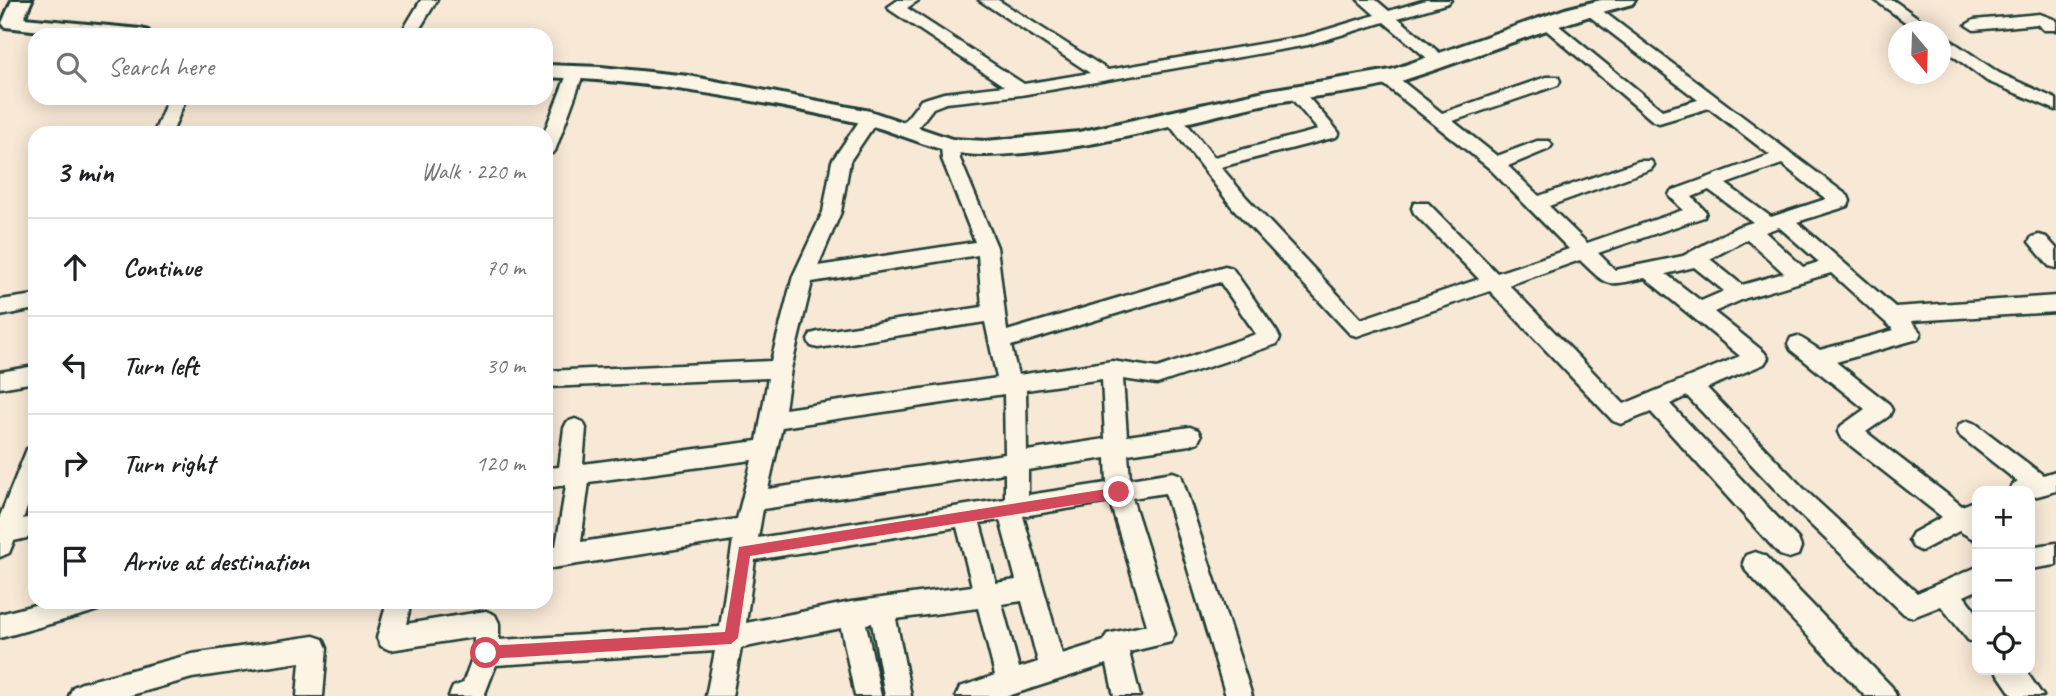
<!DOCTYPE html>
<meta charset="utf-8">
<style>
body{margin:0;font-family:Caveat,sans-serif;background:#f2f2f2;color:#202124}
.controls{position:absolute;right:21px;bottom:21px;display:grid;overflow:hidden;border-radius:14px;box-shadow:0 4px 18px #0003}
.controls button{width:63px;height:63px;display:grid;place-items:center;padding:0;border:0;border-bottom:2px solid #e0e0e0;background:#fff;color:#202124;font:35px sans-serif}
.compass{position:absolute;left:1888px;top:21px;width:63px;height:63px;border-radius:50%;background:#fff;box-shadow:0 4px 18px #0003;rotate:161deg}
.stop{position:absolute;width:21px;height:21px;margin:-16px;border:5px solid #d1495b;border-radius:50%;background:#fff}
.stop.end{background:#d1495b;border-color:#fff;box-shadow:0 2px 7px #0008}
.list{margin:0;padding:0;list-style:none}
h2{display:flex;justify-content:space-between;align-items:center;height:91px;margin:0;padding:0 28px;font-size:30px}
h2 small{font-size:23px;font-weight:400;color:#757577}
.list li{display:grid;grid-template-columns:46px 1fr auto;gap:21px;align-items:center;box-sizing:border-box;height:98px;padding:0 28px;border-top:2px solid #e0e0e0}
.list b{display:block;font-size:26px;white-space:nowrap}
.list em{font-size:23px;font-style:normal;color:#757577}
.icon{flex:none;width:38px;height:38px;fill:none;stroke:currentColor;stroke-width:2;stroke-linecap:round;stroke-linejoin:round}
.map{position:relative;flex:none;width:2056px;height:696px;overflow:hidden}
.search{position:absolute;background:#fff;box-shadow:0 4px 18px #0003;left:28px;top:28px;width:525px;height:77px;display:flex;align-items:center;gap:18px;box-sizing:border-box;padding:0 24px;border-radius:21px;color:#757577;font-size:26px}
.panel{position:absolute;background:#fff;box-shadow:0 4px 18px #0003;left:28px;top:126px;width:525px;height:483px;border-radius:21px}
.map>svg:first-child{display:block}
.lines{fill:none;stroke-linecap:round;stroke-linejoin:round}
.minor-casing{stroke:#1f3d34;stroke-width:5}
.tertiary-casing{stroke:#1f3d34;stroke-width:6}
.minor{fill:#fcf5e5;fill-rule:evenodd}
.tertiary{fill:#fcf5e5;fill-rule:evenodd}
.route{fill:#d1495b}
</style>
<div class="map">
<svg width="2056" height="696" viewBox="0 0 2056 696">
<rect width="100%" height="100%" fill="#f8e8d6"/>
<filter id="ink" filterUnits="userSpaceOnUse"><feTurbulence type="fractalNoise" baseFrequency=".0143" numOctaves="2"/><feDisplacementMap in="SourceGraphic" scale="14" xChannelSelector="R" yChannelSelector="G"/><feConvolveMatrix kernelMatrix="1 2 1 2 8 2 1 2 1" color-interpolation-filters="sRGB"/></filter>
<g filter="url(#ink)">
<g class="lines">
<defs>
<g id="minor">
<polygon points="421,0 437,0 416,35 400,35"/>
<polygon points="898,0 919,0 907,8 1024,84 1090,73 979,0 998,0 1108,70 1306,36 1375,15 1358,0 1376,0 1389,11 1426,0 1451,0 1448,3 1398,18 1448,60 1446,64 1434,64 1384,22 1308,45 1021,95 946,103 933,108 912,135 906,137 897,131 921,100 944,93 1004,86 890,10 888,7"/>
<polygon points="1875,0 1893,0 1938,32 1919,32"/>
<path d="M1590 4 1596 6 1848 196 1850 201 1848 206 1797 222 1895 307 2056 296V312L1911 321 1921 333 1918 339 1836 362 1889 404 1892 410 1889 416 1866 432 1962 506 1977 500V541L1959 531 1921 551 1913 547 1909 540 1913 533 1942 517 1841 438 1838 432 1841 426 1865 409 1791 350 1788 344 1791 338 1798 336 1820 350 1894 330 1831 273 1746 298 1714 312 1764 352 1768 358 1764 364 1707 388 1805 490 1917 593 1977 567V590L1964 596 1977 613V644L1968 640 1941 606 1913 617 1904 614 1789 504 1687 396 1670 404 1798 539 1801 547 1798 555 1789 558 1780 555 1651 412 1621 424 1613 421 1490 291 1357 336 1350 334 1232 207 1165 119 1168 115H1180L1214 157 1318 130 1287 93 1295 88 1301 89 1336 129 1339 133 1336 137 1221 167 1246 197 1361 319 1479 279 1414 213 1412 208 1414 203H1428L1497 273 1569 249 1489 168 1380 81 1378 77 1380 73H1392L1442 113 1546 77H1558L1560 81 1558 85 1453 121 1497 156 1537 141H1549L1552 145 1549 149 1508 166 1539 196 1639 161H1651L1654 165 1651 169 1549 206 1587 243 1683 210 1669 195 1671 191 1770 155 1709 108 1659 123 1653 121 1538 23 1540 20H1552L1662 110 1698 100 1584 12 1582 9 1584 6ZM1782 164 1826 199 1771 217 1726 184ZM1709 190 1753 222 1737 227 1683 256 1615 270 1598 253 1704 217 1706 212 1692 197ZM1779 227 1819 262 1803 267 1765 232ZM1747 239 1784 273 1742 285 1710 259ZM1580 260C1609 288 1605 286 1645 278L1740 356 1624 404 1509 285ZM1694 267 1724 291 1701 301 1666 274Z"/>
<polygon points="2040,14 2056,20 2056,30 2044,30 2037,24 1974,30 1966,25 1974,20"/>
<polygon points="1940,33 1999,73 2056,99 2056,110 1987,81 1940,46"/>
<polygon points="576,67 584,72 555,151 546,157 544,133 568,72"/>
<polygon points="168,98 186,98 172,133 154,133"/>
<path d="M870 112 879 118 850 161 841 212 818 266 975 242 942 159 941 146 950 140 959 146 960 159 997 247 1007 331 1225 266 1232 268 1277 332 1280 338 1277 344 1157 384 1123 379 1127 436 1190 427 1198 430 1201 436 1198 442 1190 445 1128 454 1130 479 1173 472 1181 475 1252 696H1226L1165 493 1132 498 1175 634 1171 642 1129 652 1140 696H1114L1107 664 1008 696H956L960 687 995 675 978 608 896 619 911 696H885L872 623 866 624 881 696H855L841 628 741 648 732 696H706L715 651 496 665 484 696H449L453 687 463 683 474 653V637L390 650 381 646 377 638 387 602H411L406 624 486 611 495 615 499 623V640L720 627 733 540 546 569V547L556 546 566 485 546 488V468L559 467 564 428 567 422 575 419 583 422 586 428 583 464 757 441 768 378 546 387V371L771 361 793 276 823 212 832 161 864 114ZM978 255 982 307 818 332 811 334 808 340 811 346 818 348 985 322 997 378 785 409 791 369 812 282ZM1220 282 1256 334 1157 368 1112 361 1018 375 1011 346ZM1102 379 1105 439 1027 451 1026 390ZM1004 394 1005 454 768 489 782 427ZM1106 458 1107 483 1028 495V470ZM752 460 737 519 581 542 589 482ZM1005 473V499L758 538 763 509ZM1110 502 1147 625 1107 634 1104 641 1062 654 1023 516ZM1000 520 1016 580 996 583 980 523ZM957 527 972 586 851 602 746 623 755 560ZM1022 601 1038 662 1019 668 1002 604Z"/>
<polygon points="2039,235 2046,237 2056,248 2056,268 2049,266 2029,242 2032,237"/>
<polygon points="35,295 35,309 0,316 0,300"/>
<polygon points="35,366 35,382 0,388 0,372"/>
<polygon points="1968,421 1976,424 2043,475 2056,471 2056,491 2030,498 2030,491 2009,491 2013,484 2018,482 1960,436 1957,430 1960,424"/>
<polygon points="35,447 35,486 23,519 35,516 35,536 14,541 9,553 0,557 0,516 27,449"/>
<polygon points="2056,543 2056,565 2030,569 2030,547"/>
<polygon points="1755,552 1764,555 1892,687 1896,696 1865,696 1746,571 1743,563 1746,555"/>
<polygon points="46,602 101,602 98,610 89,613 0,638 0,614"/>
<polygon points="314,636 323,639 327,648 323,696 297,696 300,662 192,678 128,696 69,696 73,687 82,683 192,654"/>
<polygon points="1995,670 2025,670 2043,696 2013,696"/>
</g>
<g id="tertiary">
<polygon points="12,0 32,0 24,18 141,29 148,31 151,35 77,35 5,27 2,23"/>
<path d="M1601 0H1635L1632 4C1554 24 1480 56 1404 80 1360 94 1311 95 1266 104 1174 124 1080 154 985 155 940 156 904 133 861 123 755 100 655 81 546 77V65L601 67 689 76 870 111 952 139 986 141 1079 132 1269 90 1391 70 1565 9Z"/>
</g>
</defs>
<use href="#minor" class="minor-casing"/>
<use href="#tertiary" class="tertiary-casing"/>
<use href="#minor" class="minor"/>
<use href="#tertiary" class="tertiary"/>
</g>
</g>
<polygon class="route" points="1119,487 1125,492 1119,498 750,556 738,638 731,644 486,659 480,653 486,646 725,632 739,547"/>
</svg>
<div class="controls">
<button>+</button>
<button>−</button>
<button><svg class="icon" aria-label="locate" viewBox="0 0 24 24"><circle cx="12" cy="12" r="6"/><path d="M12 2v4M12 18v4M2 12h4M18 12h4"/></svg></button>
</div>
<svg class="compass" viewBox="-18 -18 36 36"><path d="M0-13l5 13h-10z" fill="#e53935"/><path d="M0 13l5-13h-10z" fill="#757577"/></svg>
<div class="stop" style="left:486px;top:653px"></div>
<div class="stop end" style="left:1119px;top:492px"></div>
<div class="search"><svg class="icon" aria-label="search" viewBox="0 0 24 24"><circle cx="10" cy="10" r="6"/><path d="M15 15l6 6"/></svg>Search here</div>
<section class="panel">
<h2>3 min<small>Walk · 220 m</small></h2>
<ul class="list">
<li><svg class="icon" aria-label="ahead" viewBox="0 0 24 24"><path d="M12 20V5M6 11l6-6 6 6"/></svg><div><b>Continue</b></div><em>70 m</em></li>
<li><svg class="icon" aria-label="left" viewBox="0 0 24 24"><path d="M17 20v-9H6M10 6l-5 5 5 5"/></svg><div><b>Turn left</b></div><em>30 m</em></li>
<li><svg class="icon" aria-label="right" viewBox="0 0 24 24"><path d="M7 20v-9h11M14 6l5 5-5 5"/></svg><div><b>Turn right</b></div><em>120 m</em></li>
<li><svg class="icon" aria-label="arrive" viewBox="0 0 24 24"><path d="M6 21V4h12l-3 4 3 4H6"/></svg><div><b>Arrive at destination</b></div></li>
</ul>
</section>
</div>
